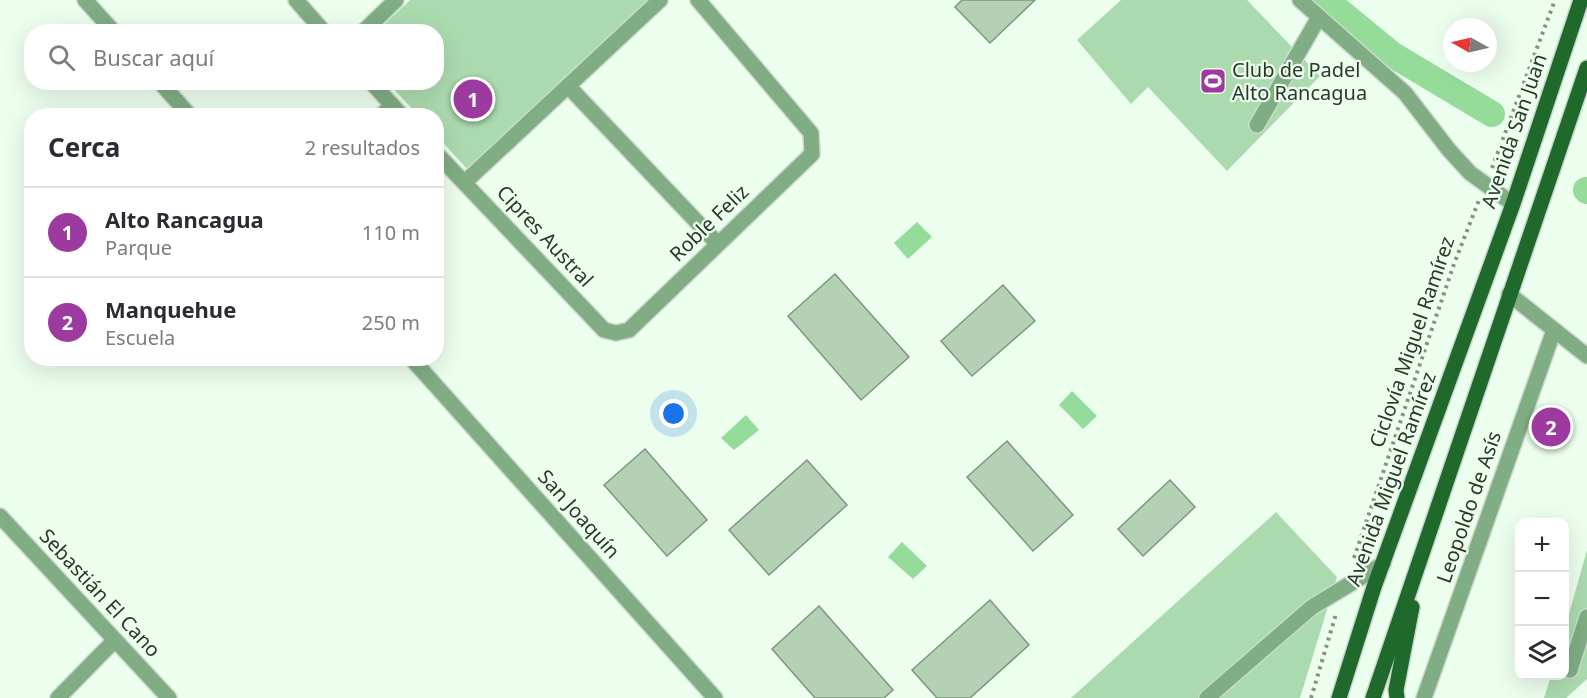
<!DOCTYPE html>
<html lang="es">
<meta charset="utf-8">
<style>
body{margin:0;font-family:"Noto Sans",sans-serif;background:#f2f2f3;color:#2b2b33}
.controls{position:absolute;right:18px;bottom:18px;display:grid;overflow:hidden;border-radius:12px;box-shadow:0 6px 24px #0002}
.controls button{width:54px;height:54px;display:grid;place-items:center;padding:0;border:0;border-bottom:2px solid #e1e1e2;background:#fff;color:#2b2b33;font:30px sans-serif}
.compass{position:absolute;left:1443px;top:18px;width:54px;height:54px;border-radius:50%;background:#fff;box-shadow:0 6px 24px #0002;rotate:278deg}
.you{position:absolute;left:674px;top:414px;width:21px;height:21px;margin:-15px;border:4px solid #fff;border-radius:50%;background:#1a73e8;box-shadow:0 0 0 9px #1a73e833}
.badge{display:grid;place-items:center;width:39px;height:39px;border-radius:50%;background:#9c3aa0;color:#fff;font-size:20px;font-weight:700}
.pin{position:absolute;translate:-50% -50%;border:3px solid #fff;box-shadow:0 2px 6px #0006}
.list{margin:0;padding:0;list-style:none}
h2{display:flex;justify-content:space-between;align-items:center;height:78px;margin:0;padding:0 24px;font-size:26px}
h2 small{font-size:20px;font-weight:400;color:#7c7c81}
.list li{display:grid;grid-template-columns:39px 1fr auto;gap:18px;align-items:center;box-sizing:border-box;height:90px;padding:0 24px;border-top:2px solid #e1e1e2}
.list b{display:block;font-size:22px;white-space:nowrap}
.list p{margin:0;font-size:20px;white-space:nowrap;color:#7c7c81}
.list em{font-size:20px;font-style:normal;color:#7c7c81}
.icon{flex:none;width:33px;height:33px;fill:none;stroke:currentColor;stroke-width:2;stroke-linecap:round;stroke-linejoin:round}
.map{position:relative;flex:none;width:1587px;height:698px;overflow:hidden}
.search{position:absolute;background:#fff;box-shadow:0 6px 24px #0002;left:24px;top:24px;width:420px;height:66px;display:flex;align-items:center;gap:15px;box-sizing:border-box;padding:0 21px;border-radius:24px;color:#7c7c81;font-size:22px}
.panel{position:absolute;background:#fff;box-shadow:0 6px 24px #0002;left:24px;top:108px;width:420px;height:258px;border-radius:24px}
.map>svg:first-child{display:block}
.green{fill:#acdaaf}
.water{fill:#95db9a}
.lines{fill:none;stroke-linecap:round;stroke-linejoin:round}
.canal{stroke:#95db9a;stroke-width:26}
.building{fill:#b4d1b5;stroke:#7c987d;stroke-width:1.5}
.minor-casing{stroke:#cadaca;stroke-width:18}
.major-casing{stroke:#cadaca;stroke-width:18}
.path{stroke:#849284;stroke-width:4;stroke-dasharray:3 4.5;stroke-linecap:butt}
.minor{stroke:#80ad83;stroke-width:15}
.major{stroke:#20692c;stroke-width:15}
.labels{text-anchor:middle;stroke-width:4.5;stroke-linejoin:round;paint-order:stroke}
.poi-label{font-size:20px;fill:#2d382d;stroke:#ecfeed;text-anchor:start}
.street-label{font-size:20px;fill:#2d382d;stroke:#ecfeed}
</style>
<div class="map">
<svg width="1587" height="698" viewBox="0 0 1587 698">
<rect width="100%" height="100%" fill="#ecfeed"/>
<g class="green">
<polygon points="410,0 651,0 467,169 437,136 436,116 418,115 388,83 436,82 436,32 376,32"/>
<polygon points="1121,0 1247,0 1320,76 1227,171 1148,87 1131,104 1077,40"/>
<polygon points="1276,512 1337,577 1300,698 1071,698"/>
<polygon points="1587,550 1587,679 1566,698 1544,698 1551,676 1564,676 1565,628"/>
</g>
<g class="water">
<polygon points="917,222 932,237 908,259 894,243"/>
<polygon points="1072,391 1097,416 1083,429 1059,405"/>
<polygon points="746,415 759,430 734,450 721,438"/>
<polygon points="902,542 927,566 913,579 888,557"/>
</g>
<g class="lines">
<g class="canal">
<polyline points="1326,0 1393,55 1492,114"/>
<polyline points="1586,190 1587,191"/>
</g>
</g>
<g class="building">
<polygon points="962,0 1035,0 990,43 955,7"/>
<polygon points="835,274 909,357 861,400 788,316"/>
<polygon points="1003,285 1035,321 972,376 941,341"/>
<polygon points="1007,441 1073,515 1033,551 967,477"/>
<polygon points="645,449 707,520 667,556 604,485"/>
<polygon points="807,460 847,505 769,575 729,530"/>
<polygon points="1170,480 1195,507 1143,556 1118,529"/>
<polygon points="990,600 1029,645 970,698 937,698 912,670"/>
<polygon points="819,606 893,690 884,698 815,698 772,649"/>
</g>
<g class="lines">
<defs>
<g id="minor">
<polyline points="85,0 114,32"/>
<polyline points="296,0 324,32"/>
<polyline points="1300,0 1405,93 1449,150 1470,173 1513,204"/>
<polyline points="363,32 396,0"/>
<polyline points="160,82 190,116"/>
<polyline points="371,82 402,116"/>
<polyline points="568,86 718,244"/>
<polyline points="381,116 392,105"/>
<polyline points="1257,125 1319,17"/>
<polyline points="436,153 604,330 616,333 629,330 812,154 811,133 698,0"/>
<polyline points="465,182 660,0"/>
<polyline points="1509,294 1587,356"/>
<polyline points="411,358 715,698"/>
<polyline points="0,516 169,698"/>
<polyline points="1570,670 1587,617"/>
<polyline points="58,698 115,640"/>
<polyline points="1207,698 1312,607 1383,564"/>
<polyline points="1424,698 1554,330"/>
</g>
<g id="major">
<polyline points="1339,698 1374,587 1513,204 1581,0"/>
<polyline points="1373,698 1587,68"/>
<polyline points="1397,698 1396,690 1412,607"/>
</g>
</defs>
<use href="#minor" class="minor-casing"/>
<use href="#major" class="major-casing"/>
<g class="path">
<polyline points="1492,168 1555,0"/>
<polyline points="1354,558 1454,264 1479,200"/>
<polyline points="1311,698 1336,614"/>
</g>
<use href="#minor" class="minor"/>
<use href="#major" class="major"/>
</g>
<defs>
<symbol id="stadium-square" viewBox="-11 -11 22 22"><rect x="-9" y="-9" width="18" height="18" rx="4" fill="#9c3aa0" stroke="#ecfeed"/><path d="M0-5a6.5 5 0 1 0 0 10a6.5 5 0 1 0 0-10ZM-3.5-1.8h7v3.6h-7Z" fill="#fff"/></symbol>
</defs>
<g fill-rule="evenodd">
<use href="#stadium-square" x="1198" y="66" width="30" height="30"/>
</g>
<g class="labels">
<g class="poi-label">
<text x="1232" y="77">Club de Padel<tspan x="1232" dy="23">Alto Rancagua</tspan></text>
</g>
<g class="street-label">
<text transform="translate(1514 131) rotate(-71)" y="7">Avenida San Juan</text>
<text transform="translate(709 223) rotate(-44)" y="7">Roble Feliz</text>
<text transform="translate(545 236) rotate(47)" y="7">Cipres Austral</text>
<text transform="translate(1412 342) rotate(-71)" y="7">Ciclovía Miguel Ramírez</text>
<text transform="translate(1391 479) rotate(-70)" y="7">Avenida Miguel Ramírez</text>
<text transform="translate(1469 507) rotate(-71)" y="7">Leopoldo de Asís</text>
<text transform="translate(579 514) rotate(48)" y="7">San Joaquín</text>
<text transform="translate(100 593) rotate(47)" y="7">Sebastián El Cano</text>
</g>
</g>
</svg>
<div class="controls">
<button>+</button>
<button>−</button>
<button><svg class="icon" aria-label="layers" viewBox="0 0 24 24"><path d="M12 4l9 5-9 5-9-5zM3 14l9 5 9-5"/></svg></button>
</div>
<svg class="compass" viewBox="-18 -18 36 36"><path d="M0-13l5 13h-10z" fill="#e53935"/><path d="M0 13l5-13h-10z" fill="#7c7c81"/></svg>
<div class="you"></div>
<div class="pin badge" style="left:473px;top:99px">1</div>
<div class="pin badge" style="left:1551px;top:427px">2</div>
<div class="search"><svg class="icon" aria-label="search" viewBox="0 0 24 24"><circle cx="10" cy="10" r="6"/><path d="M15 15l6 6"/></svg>Buscar aquí</div>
<section class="panel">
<h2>Cerca<small>2 resultados</small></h2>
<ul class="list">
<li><span class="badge">1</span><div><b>Alto Rancagua</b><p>Parque</p></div><em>110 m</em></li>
<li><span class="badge">2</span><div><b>Manquehue</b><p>Escuela</p></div><em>250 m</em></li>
</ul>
</section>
</div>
